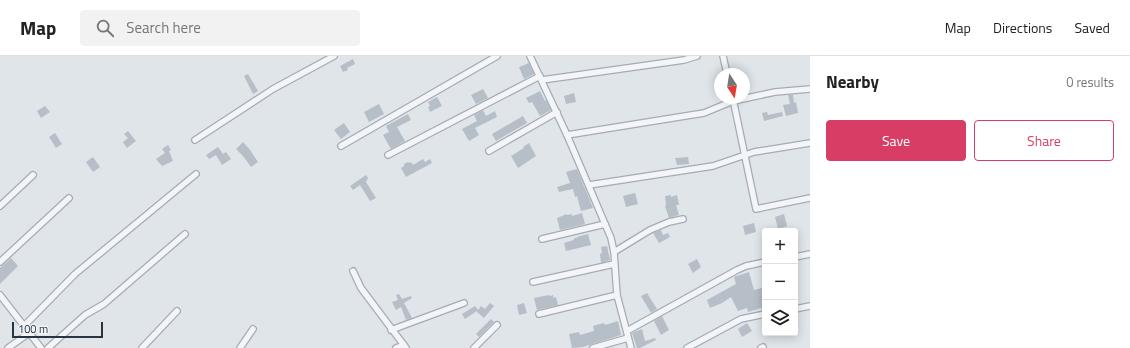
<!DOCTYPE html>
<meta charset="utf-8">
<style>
body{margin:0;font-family:"Titillium Web",sans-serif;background:#f2f2f2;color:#222}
.controls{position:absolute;right:12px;bottom:12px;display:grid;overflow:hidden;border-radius:4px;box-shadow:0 2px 10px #0003}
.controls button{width:36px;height:36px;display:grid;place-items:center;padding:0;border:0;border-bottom:1px solid #e0e0e0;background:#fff;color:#222;font:20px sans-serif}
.compass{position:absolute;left:714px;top:12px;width:36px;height:36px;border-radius:50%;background:#fff;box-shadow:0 2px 10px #0003;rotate:168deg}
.scale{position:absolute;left:12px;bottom:10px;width:91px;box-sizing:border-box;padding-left:4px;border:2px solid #273442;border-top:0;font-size:11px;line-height:14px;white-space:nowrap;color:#273442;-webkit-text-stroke:3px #eff3f7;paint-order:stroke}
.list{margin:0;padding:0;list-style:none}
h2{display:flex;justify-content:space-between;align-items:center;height:52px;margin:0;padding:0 16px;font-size:17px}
h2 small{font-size:13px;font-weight:400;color:#767676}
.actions{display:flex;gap:8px;padding:12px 16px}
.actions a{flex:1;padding:9px 0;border:1px solid #d73d65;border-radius:4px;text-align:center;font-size:14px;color:#d73d65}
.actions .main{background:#d73d65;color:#fff}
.icon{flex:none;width:22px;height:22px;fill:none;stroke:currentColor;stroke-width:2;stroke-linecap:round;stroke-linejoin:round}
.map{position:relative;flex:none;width:810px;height:292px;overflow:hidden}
header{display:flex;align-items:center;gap:24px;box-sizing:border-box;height:56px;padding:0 20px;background:#fff;border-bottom:1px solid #e0e0e0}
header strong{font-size:19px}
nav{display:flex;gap:22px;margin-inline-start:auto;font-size:14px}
.search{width:280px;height:36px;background:#f2f2f2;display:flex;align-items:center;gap:10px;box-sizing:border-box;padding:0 14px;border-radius:4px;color:#767676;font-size:15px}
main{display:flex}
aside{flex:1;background:#fff}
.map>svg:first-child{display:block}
.building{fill:#b6bec7}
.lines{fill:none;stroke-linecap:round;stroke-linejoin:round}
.minor-casing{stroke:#a5acb4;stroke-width:8}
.minor{stroke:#f3f5f8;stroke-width:5.5}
</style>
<header>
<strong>Map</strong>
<div class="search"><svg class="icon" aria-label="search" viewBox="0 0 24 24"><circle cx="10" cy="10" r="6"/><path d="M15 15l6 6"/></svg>Search here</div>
<nav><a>Map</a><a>Directions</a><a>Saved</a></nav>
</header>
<main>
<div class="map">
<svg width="810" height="292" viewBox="0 0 810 292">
<rect width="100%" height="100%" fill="#e0e5ea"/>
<g class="building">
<polygon points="353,3 355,8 347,12 348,14 343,16 340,10"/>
<polygon points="529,7 534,18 524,23 519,11"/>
<polygon points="248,18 258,35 253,38 244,20"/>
<polygon points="483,33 488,42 476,48 471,39"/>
<polygon points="540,35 545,45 546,44 551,54 540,60 532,46 529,47 526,42"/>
<polygon points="574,37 576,46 566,48 564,40"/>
<polygon points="788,39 793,39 794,47 796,46 798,57 786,60 783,49 790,48"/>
<polygon points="437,41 442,50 430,56 428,51 430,50 428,46"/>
<polygon points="379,48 384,58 369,66 364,56"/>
<polygon points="45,50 50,56 41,62 37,55"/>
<polygon points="483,54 486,60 495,55 497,61 475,72 479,79 469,85 462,73 477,65 474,59"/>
<polygon points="767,56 768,59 782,56 783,60 764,65 762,57"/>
<polygon points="408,58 411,64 397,71 405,85 391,93 383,79 389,76 386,70"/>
<polygon points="523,60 527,67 496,85 492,78"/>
<polygon points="344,67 350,76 341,83 334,74"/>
<polygon points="128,75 136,85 127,92 123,86 128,82 124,78"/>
<polygon points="55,77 62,88 56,92 49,81"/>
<polygon points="243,86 250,94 258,106 251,111 243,100 236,93"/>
<polygon points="529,87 536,100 518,112 511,100 524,92 523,91"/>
<polygon points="168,89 171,94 169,95 173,105 162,110 156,103 165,97 162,93"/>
<polygon points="218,91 223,98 226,96 231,103 222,109 216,99 209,103 206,99"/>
<polygon points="93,101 100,111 93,116 86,106"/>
<polygon points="688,101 689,108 677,109 675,102"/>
<polygon points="423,103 425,106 430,103 432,107 406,121 401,112 404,110 404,108 408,106 409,107 411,106 413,109"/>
<polygon points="577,113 593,152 581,155 577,140 575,141 573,133 559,136 557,131 570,127 566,116"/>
<polygon points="366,119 368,122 366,126 376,142 370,145 360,129 353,134 350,130"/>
<polygon points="635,137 638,148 626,151 623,140"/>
<polygon points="671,139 671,141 677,139 679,149 676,149 679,159 669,162 665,150 666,149 665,140"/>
<polygon points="582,157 585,168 560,174 557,162 567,158 567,159 572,158 572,160"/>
<polygon points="784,158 787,170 778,173 775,161"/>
<polygon points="754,167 756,176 745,179 743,170"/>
<polygon points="661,174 663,179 668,177 670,181 659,187 653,177"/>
<polygon points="588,178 591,189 566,195 564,187 574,184 574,182 577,182 577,181"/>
<polygon points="607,190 610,204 601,207 600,198 602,197 601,191"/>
<polygon points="11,202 18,210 0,228 0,212"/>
<polygon points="697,203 701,211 693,217 688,208"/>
<polygon points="749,216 754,234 765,231 765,254 762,254 761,252 748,256 747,252 738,255 731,241 722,247 710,252 707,244 736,228 734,221"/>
<polygon points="647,237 657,253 651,257 641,240"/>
<polygon points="399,238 402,243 411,240 412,242 404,247 412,262 406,264 401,251 396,254 392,246 398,244 396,239"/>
<polygon points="549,239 550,240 553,239 553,242 556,241 558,249 537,254 534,242"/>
<polygon points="490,247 494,250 484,262 477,256 477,255 465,263 462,258 475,250 478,254 481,250 485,253"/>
<polygon points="524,247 527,257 519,259 517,249"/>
<polygon points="662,260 669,274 661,279 654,265"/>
<polygon points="491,263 494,266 479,281 476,278"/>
<polygon points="618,265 621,279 583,291 572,292 569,278 579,276 580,279 594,275 593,270 604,267 605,269"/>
<polygon points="747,267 752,275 742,281 738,273"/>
<polygon points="642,273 645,285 655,282 656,284 640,292 637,292 632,277"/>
</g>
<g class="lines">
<defs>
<g id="minor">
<polyline points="530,0 567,79 611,182 614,196 617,239 631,292"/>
<polyline points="723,0 727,18"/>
<polyline points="542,24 684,4 697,0"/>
<polyline points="733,43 756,153 810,142"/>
<polyline points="567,79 704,57 733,45 775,36 810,33"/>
<polyline points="195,84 273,33 334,0"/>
<polyline points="341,90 497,0"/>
<polyline points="489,95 557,56"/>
<polyline points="388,99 540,20"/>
<polyline points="589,129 713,110 754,96 810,87"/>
<polyline points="0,150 33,119"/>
<polyline points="542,183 605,168"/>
<polyline points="614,196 650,174 669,166 683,163"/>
<polyline points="795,201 810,198"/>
<polyline points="0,206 69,142"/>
<polyline points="353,215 361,232 406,292"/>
<polyline points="533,226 614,208"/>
<polyline points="0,239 41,292"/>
<polyline points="795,253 810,250"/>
<polyline points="539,258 617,239"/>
<polyline points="24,270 75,218 196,118"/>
<polyline points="391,274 464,247"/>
<polyline points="627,275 737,214 746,210 765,206"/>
<polyline points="8,292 29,277"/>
<polyline points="48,292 85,259 104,248 185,178"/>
<polyline points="142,292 177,255"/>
<polyline points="240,292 253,273"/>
<polyline points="396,292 404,289"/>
<polyline points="474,292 497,269"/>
<polyline points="593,292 628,282"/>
<polyline points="687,292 741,263 765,258"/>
<polyline points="761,292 763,291"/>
</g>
</defs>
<use href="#minor" class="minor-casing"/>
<use href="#minor" class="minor"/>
</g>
</svg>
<div class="controls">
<button>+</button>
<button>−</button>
<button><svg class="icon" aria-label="layers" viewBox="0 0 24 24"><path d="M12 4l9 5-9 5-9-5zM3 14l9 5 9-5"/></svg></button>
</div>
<svg class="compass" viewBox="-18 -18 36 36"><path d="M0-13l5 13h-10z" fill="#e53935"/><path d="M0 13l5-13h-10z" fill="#767676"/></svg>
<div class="scale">100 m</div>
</div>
<aside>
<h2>Nearby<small>0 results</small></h2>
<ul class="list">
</ul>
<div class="actions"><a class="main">Save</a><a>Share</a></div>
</aside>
</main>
